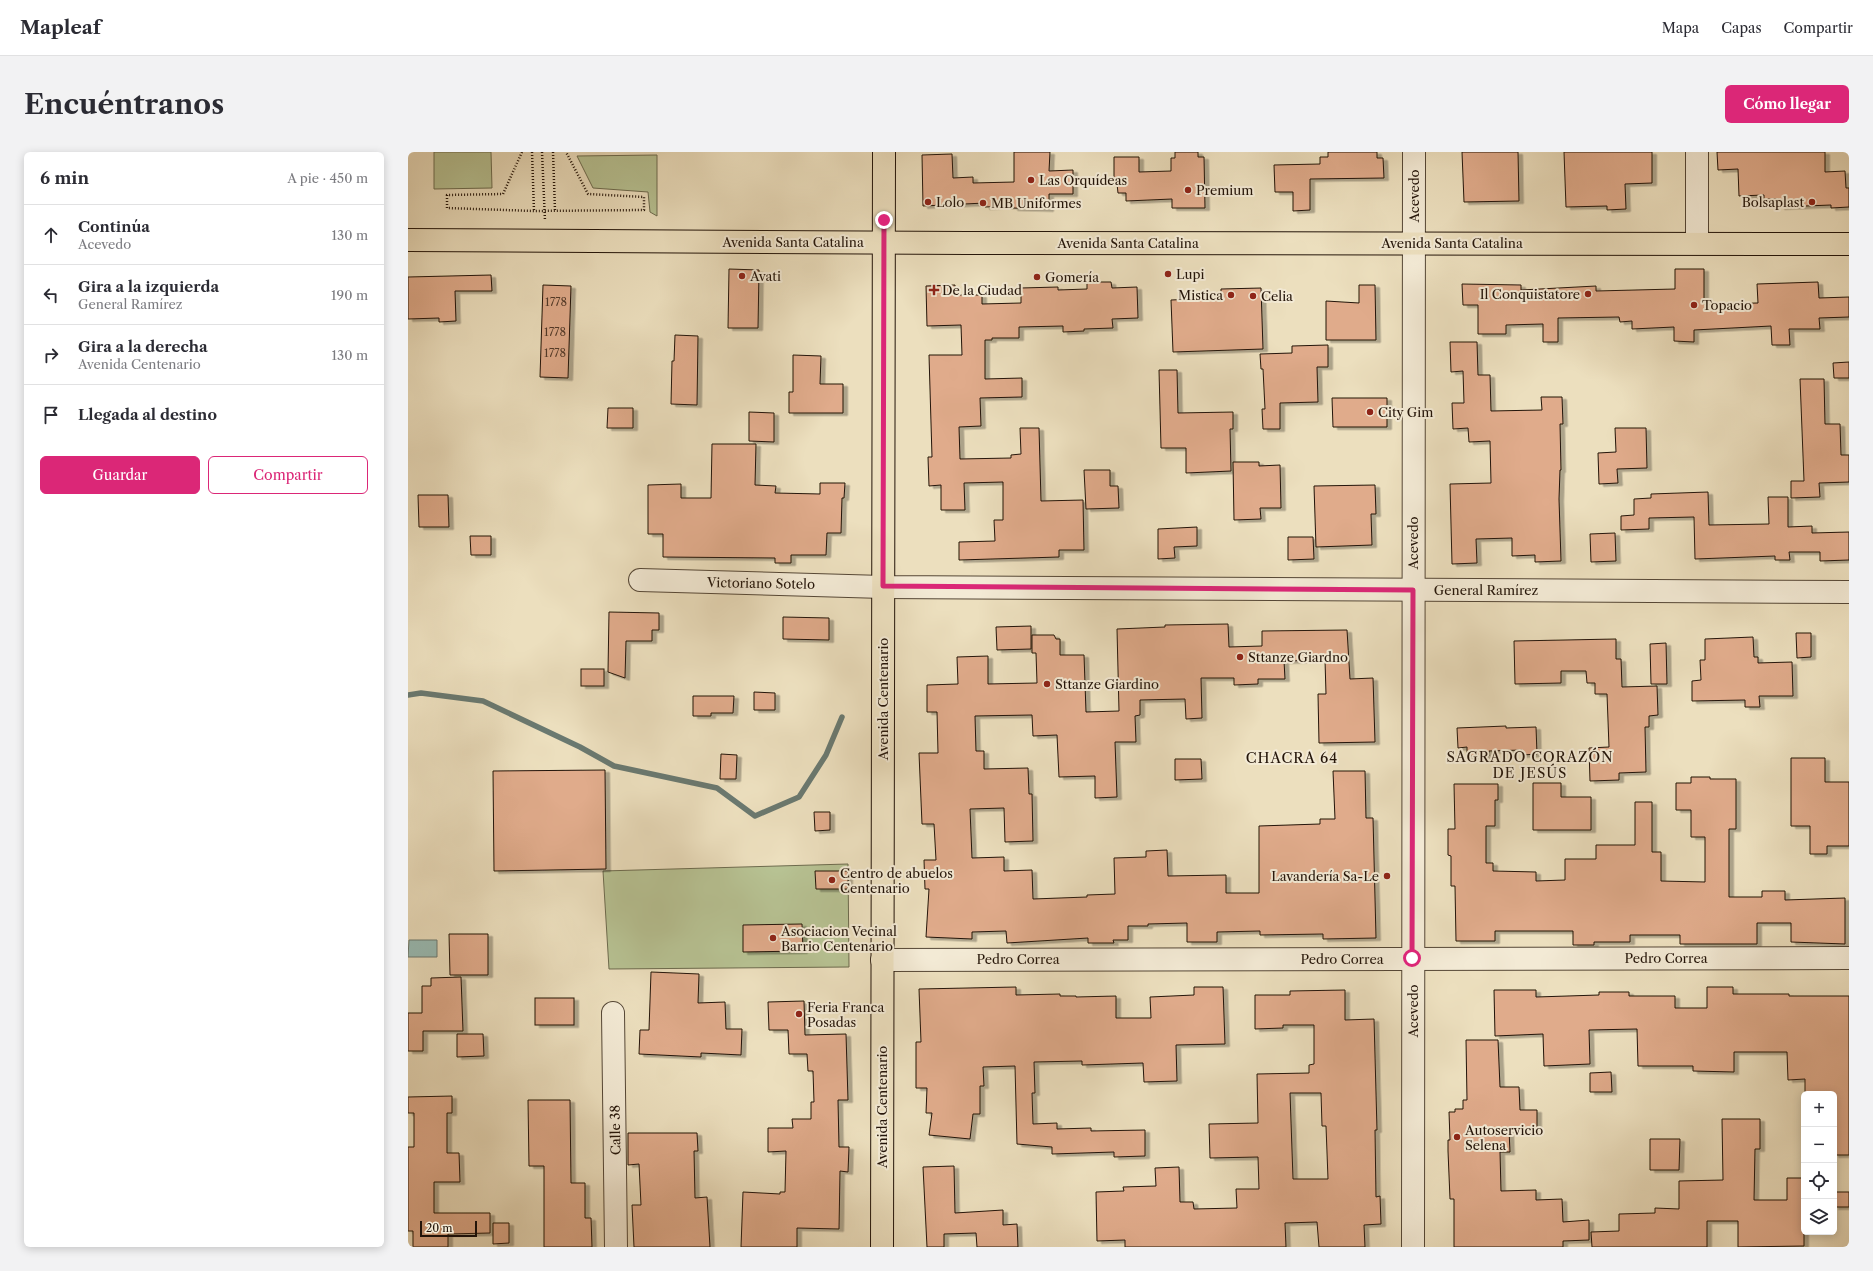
<!DOCTYPE html>
<html lang="es">
<meta charset="utf-8">
<style>
body{margin:0;font-family:"Libre Caslon Text",serif;background:#f2f2f3;color:#2b2b33}
.controls{position:absolute;right:12px;bottom:12px;display:grid;overflow:hidden;border-radius:6px;box-shadow:0 2px 10px #0003}
.controls button{width:36px;height:36px;display:grid;place-items:center;padding:0;border:0;border-bottom:1px solid #e1e1e2;background:#fff;color:#2b2b33;font:20px sans-serif}
.scale{position:absolute;left:12px;bottom:10px;width:57px;box-sizing:border-box;padding-left:4px;border:2px solid #231409;border-top:0;font-size:11px;line-height:14px;white-space:nowrap;color:#231409;-webkit-text-stroke:3px #f3ead5;paint-order:stroke}
.stop{position:absolute;width:12px;height:12px;margin:-9px;border:3px solid #db2777;border-radius:50%;background:#fff}
.stop.end{background:#db2777;border-color:#fff;box-shadow:0 1px 4px #0008}
.list{margin:0;padding:0;list-style:none}
h2{display:flex;justify-content:space-between;align-items:center;height:52px;margin:0;padding:0 16px;font-size:17px}
h2 small{font-size:13px;font-weight:400;color:#7c7c81}
.list li{display:grid;grid-template-columns:26px 1fr auto;gap:12px;align-items:center;box-sizing:border-box;height:60px;padding:0 16px;border-top:1px solid #e1e1e2}
.list b{display:block;font-size:15px;white-space:nowrap}
.list p{margin:0;font-size:13px;white-space:nowrap;color:#7c7c81}
.list em{font-size:13px;font-style:normal;color:#7c7c81}
.actions{display:flex;gap:8px;padding:12px 16px}
.actions a{flex:1;padding:9px 0;border:1px solid #db2777;border-radius:6px;text-align:center;font-size:14px;color:#db2777}
.actions .main{background:#db2777;color:#fff}
.icon{flex:none;width:22px;height:22px;fill:none;stroke:currentColor;stroke-width:2;stroke-linecap:round;stroke-linejoin:round}
.map{position:relative;flex:none;width:1441px;height:1095px;overflow:hidden;border-radius:6px}
header{display:flex;align-items:center;gap:24px;box-sizing:border-box;height:56px;padding:0 20px;background:#fff;border-bottom:1px solid #e1e1e2}
header strong{font-size:19px}
nav{display:flex;gap:22px;margin-inline-start:auto;font-size:14px}
.intro{display:flex;align-items:center;justify-content:space-between;box-sizing:border-box;height:96px;padding:0 24px}
h1{margin:0;font-size:28px}
.button{padding:10px 18px;border-radius:6px;background:#db2777;color:#fff;font-size:14px;font-weight:700}
main{display:flex;gap:24px;padding:0 24px}
aside{flex:1;background:#fff;border-radius:6px;box-shadow:0 2px 10px #0003}
.map>svg:first-child{display:block}
.green{fill:#b7c293;stroke:#6d6b4e}
.water{fill:#99bcb5;stroke:#6a7970}
.lines{fill:none;stroke-linecap:round;stroke-linejoin:round}
.stream{stroke:#6a7970;stroke-width:5.5}
.building{fill:#e0ab8b;stroke:#231409;fill-rule:evenodd;filter:url(#shadow)}
.street-casing{stroke:#554736;stroke-width:24}
.primary-casing{stroke:#231409;stroke-width:24}
.path{stroke:#231409;stroke-width:2.5;stroke-dasharray:1 2;stroke-linecap:butt}
.street{stroke:#f3ead5;stroke-width:22}
.primary{stroke:#ecdfbe;stroke-width:22}
.route{stroke:#db2777;stroke-width:5}
.poi-dot{fill:#8f2418;stroke:#f3ead5;stroke-width:1.5}
.labels{text-anchor:middle;stroke-width:4;stroke-linejoin:round;paint-order:stroke}
.number-label{font-size:11px;fill:#523a2a}
.poi-label{font-size:13px;fill:#231409;stroke:#f3ead5;text-anchor:start}
.street-label{font-size:13px;fill:#231409;stroke:#f3ead5}
.neighbourhood-label{font-size:14px;letter-spacing:1px;fill:#231409;stroke:#f3ead5}
</style>
<header>
<strong>Mapleaf</strong>
<nav><a>Mapa</a><a>Capas</a><a>Compartir</a></nav>
</header>
<div class="intro"><h1>Encuéntranos</h1><a class="button">Cómo llegar</a></div>
<main>
<aside>
<h2>6 min<small>A pie · 450 m</small></h2>
<ul class="list">
<li><svg class="icon" aria-label="ahead" viewBox="0 0 24 24"><path d="M12 20V5M6 11l6-6 6 6"/></svg><div><b>Continúa</b><p>Acevedo</p></div><em>130 m</em></li>
<li><svg class="icon" aria-label="left" viewBox="0 0 24 24"><path d="M17 20v-9H6M10 6l-5 5 5 5"/></svg><div><b>Gira a la izquierda</b><p>General Ramírez</p></div><em>190 m</em></li>
<li><svg class="icon" aria-label="right" viewBox="0 0 24 24"><path d="M7 20v-9h11M14 6l5 5-5 5"/></svg><div><b>Gira a la derecha</b><p>Avenida Centenario</p></div><em>130 m</em></li>
<li><svg class="icon" aria-label="arrive" viewBox="0 0 24 24"><path d="M6 21V4h12l-3 4 3 4H6"/></svg><div><b>Llegada al destino</b></div></li>
</ul>
<div class="actions"><a class="main">Guardar</a><a>Compartir</a></div>
</aside>
<div class="map">
<svg width="1441" height="1095" viewBox="0 0 1441 1095">
<defs>
<filter id="shadow"><feDropShadow dx="4.5" dy="2.5" stdDeviation="0" flood-color="#0004"/></filter>
</defs>
<rect width="100%" height="100%" fill="#ecdfbe"/>
<filter id="stains"><feTurbulence type="fractalNoise" baseFrequency=".005" numOctaves="4"/><feColorMatrix values="0 0 0 0 .2 0 0 0 0 .09 0 0 0 0 .02 0 0 0 .5 -.17"/></filter>
<radialGradient id="worn" r=".72"><stop offset=".6" stop-color="#630" stop-opacity="0"/><stop offset="1" stop-color="#630" stop-opacity=".3"/></radialGradient>
<g class="green">
<polygon points="26,0 83,0 84,36 26,37"/>
<polygon points="249,3 249,64 242,60 240,40 185,36 169,4"/>
<polygon points="440,712 441,815 201,817 195,719"/>
</g>
<polygon class="water" points="1,788 29,788 29,805 0,805"/>
<g class="lines">
<polyline class="stream" points="0,543 13,541 75,549 172,595 206,614 309,636 347,664 391,645 418,603 434,565"/>
</g>
<g class="building">
<polygon points="606,0 642,0 641,19 665,18 665,42 641,42 641,57 605,56 605,54 577,55 577,51 515,54 514,3 544,2 545,26 565,25 565,31 606,30"/>
<polygon points="767,0 790,0 790,5 796,5 797,56 764,56 764,47 718,49 718,41 710,41 709,32 706,32 706,5 731,5 731,20 763,19 763,6 767,6"/>
<polygon points="920,0 969,0 969,6 975,6 976,26 902,27 902,58 885,59 885,40 867,40 866,13 912,12 912,5 920,5"/>
<polygon points="1054,0 1110,0 1111,49 1056,50"/>
<polygon points="1156,0 1244,0 1244,31 1217,32 1218,57 1199,58 1199,54 1158,55"/>
<polygon points="1309,0 1417,0 1417,20 1437,19 1438,36 1441,36 1441,55 1423,56 1423,53 1372,55 1372,47 1356,47 1356,43 1331,44 1330,17 1310,18"/>
<polygon points="321,117 351,118 350,176 320,176"/>
<polygon points="1267,117 1296,117 1296,152 1350,151 1349,132 1410,130 1411,146 1441,145 1441,165 1411,166 1412,177 1381,177 1382,193 1364,193 1363,174 1286,178 1286,190 1266,189 1266,175 1224,177 1224,169 1212,170 1211,165 1150,166 1150,190 1135,190 1135,172 1098,173 1098,182 1070,182 1070,153 1055,153 1054,132 1113,133 1113,138 1188,134 1188,139 1267,137"/>
<polygon points="83,123 84,139 47,139 48,169 31,170 31,166 0,167 0,125"/>
<polygon points="679,130 703,130 704,136 729,135 730,166 704,167 705,176 676,177 676,179 655,180 655,174 611,175 611,186 584,186 584,188 577,188 577,227 614,226 614,245 572,246 573,274 551,275 552,307 603,306 603,303 613,302 612,276 631,276 633,349 675,348 676,398 651,398 651,405 551,408 551,390 587,389 586,368 595,368 595,330 556,331 557,358 533,358 533,333 521,334 520,305 524,305 521,203 554,203 553,173 519,174 518,134 547,133 547,143 574,143 574,152 613,151 613,136 650,135 650,138 679,137"/>
<polygon points="135,133 163,134 160,226 132,225"/>
<polygon points="951,133 967,133 968,188 918,188 918,149 951,151"/>
<polygon points="853,136 855,197 765,200 763,148 813,146 813,137"/>
<polygon points="267,183 290,184 289,253 263,252 264,209 266,209"/>
<polygon points="1042,190 1069,190 1070,223 1082,223 1083,259 1134,258 1133,245 1154,245 1155,272 1152,272 1153,318 1152,318 1151,347 1153,409 1127,410 1127,403 1104,404 1104,386 1068,387 1069,411 1044,412 1042,332 1083,331 1082,289 1061,290 1060,276 1045,277 1044,251 1056,251 1055,219 1043,220"/>
<polygon points="920,193 920,215 909,215 910,250 872,251 872,277 855,277 854,257 857,257 855,217 853,217 852,202 884,201 884,194"/>
<polygon points="385,203 413,204 412,232 435,232 435,261 381,261 381,240 385,240"/>
<polygon points="1441,210 1441,226 1426,226 1425,211"/>
<polygon points="751,218 769,218 770,261 825,260 825,277 822,277 823,319 778,321 778,296 753,296"/>
<polygon points="1392,227 1416,227 1417,272 1432,272 1433,303 1441,303 1441,330 1411,331 1412,345 1383,346 1383,329 1396,329"/>
<polygon points="924,246 979,246 979,275 925,275"/>
<polygon points="200,256 225,256 225,276 199,276"/>
<polygon points="341,260 366,261 366,290 341,289"/>
<polygon points="1207,276 1238,276 1239,316 1209,317 1210,331 1191,332 1190,301 1208,300"/>
<polygon points="304,292 348,292 347,333 368,334 367,341 412,342 412,331 437,331 436,346 434,346 433,381 419,381 418,403 383,403 383,411 367,411 367,406 255,405 255,382 240,382 240,333 273,332 273,346 303,346"/>
<polygon points="825,310 851,310 851,314 872,313 873,356 852,356 853,367 826,368"/>
<polygon points="676,318 702,318 702,334 710,334 711,356 678,357"/>
<polygon points="967,333 968,362 963,362 964,393 908,395 906,334"/>
<polygon points="1300,340 1301,373 1361,372 1360,345 1380,345 1380,375 1404,374 1404,381 1441,380 1441,408 1412,409 1412,400 1381,400 1382,408 1367,408 1367,404 1287,407 1286,365 1241,366 1241,377 1213,378 1213,364 1226,363 1226,347 1243,346 1243,342"/>
<polygon points="10,343 40,343 41,375 11,375"/>
<polygon points="789,375 789,394 766,395 767,406 750,407 750,377"/>
<polygon points="1207,381 1208,409 1183,410 1182,382"/>
<polygon points="62,384 83,384 83,403 63,403"/>
<polygon points="880,385 905,385 906,407 880,408"/>
<polygon points="201,460 251,461 251,478 244,478 244,489 218,489 217,526 200,520"/>
<polygon points="375,465 421,466 421,488 375,487"/>
<polygon points="820,472 821,495 854,494 854,479 939,478 942,527 965,526 967,590 911,591 910,542 918,542 917,508 876,509 877,527 850,527 850,532 826,533 826,526 793,526 794,566 778,567 777,547 732,548 732,563 727,564 728,590 707,590 709,645 687,646 687,624 651,625 649,583 625,584 624,563 567,564 568,599 576,599 576,617 620,616 621,642 624,642 625,689 597,690 596,656 562,657 564,706 596,705 596,719 624,718 625,747 679,745 679,743 707,742 706,706 738,705 738,699 759,698 760,724 818,723 818,741 851,741 851,674 912,672 912,667 927,667 925,619 957,619 958,666 965,666 968,786 915,787 915,782 852,783 852,779 809,780 809,790 779,790 779,771 740,772 740,774 720,774 720,788 705,788 706,791 680,791 680,786 599,791 598,779 564,780 564,787 518,785 521,737 517,737 516,708 528,708 526,672 514,672 511,601 530,601 529,560 519,560 519,533 550,532 549,505 580,504 580,532 629,531 628,501 624,501 624,483 646,483 648,487 652,487 652,503 676,503 678,560 711,559 709,477 757,475 757,473"/>
<polygon points="623,474 623,497 589,498 588,475"/>
<polygon points="1388,481 1403,481 1403,505 1389,506"/>
<polygon points="1345,485 1346,505 1350,505 1350,511 1384,510 1385,544 1351,544 1352,555 1337,555 1337,548 1284,549 1284,529 1293,528 1292,508 1297,508 1297,487"/>
<polygon points="1208,487 1208,507 1213,507 1214,535 1249,534 1250,563 1241,564 1241,575 1237,575 1238,620 1211,621 1211,628 1182,629 1181,596 1201,595 1199,542 1187,542 1187,531 1179,531 1178,519 1153,519 1153,531 1107,532 1106,489"/>
<polygon points="1258,491 1259,532 1243,532 1242,492"/>
<rect x="173" y="517" width="23" height="17"/>
<polygon points="346,540 367,541 367,558 346,558"/>
<polygon points="285,544 326,544 325,561 303,561 303,564 285,564"/>
<polygon points="1098,574 1098,576 1128,575 1129,602 1114,603 1114,598 1081,599 1081,604 1059,604 1059,595 1050,596 1049,576"/>
<polygon points="313,602 329,603 328,627 312,627"/>
<polygon points="1383,606 1417,606 1417,630 1441,630 1441,694 1419,694 1419,702 1402,702 1402,674 1383,674"/>
<polygon points="767,607 793,607 794,627 767,628"/>
<polygon points="197,618 198,717 86,719 85,619"/>
<polygon points="1283,625 1302,625 1302,627 1328,627 1328,677 1321,677 1321,745 1354,745 1354,739 1377,739 1377,748 1437,746 1437,792 1383,790 1383,771 1349,771 1349,792 1272,792 1272,783 1222,783 1222,790 1186,790 1186,793 1165,793 1165,779 1087,779 1087,789 1048,789 1047,734 1043,734 1043,704 1040,703 1040,677 1047,677 1046,632 1090,632 1090,648 1087,648 1087,674 1078,674 1078,711 1085,711 1085,719 1128,720 1128,729 1157,728 1157,707 1188,707 1188,693 1227,693 1227,650 1244,650 1244,700 1253,700 1253,729 1297,730 1297,685 1283,685 1283,658 1268,658 1268,631 1283,631"/>
<polygon points="1125,631 1153,631 1153,645 1183,645 1183,678 1125,678"/>
<polygon points="406,660 422,660 422,678 407,679"/>
<polygon points="407,719 440,719 440,737 408,737"/>
<polygon points="394,772 395,799 335,800 335,773"/>
<polygon points="41,782 80,782 80,823 42,823"/>
<polygon points="243,820 291,822 290,851 317,850 318,877 334,877 333,903 293,901 293,905 231,902 232,878 241,878"/>
<polygon points="53,825 55,879 15,879 15,899 0,899 0,861 14,861 14,834 23,834 23,826"/>
<polygon points="608,835 608,843 652,842 652,844 668,844 668,845 708,844 708,866 743,866 742,845 786,843 786,835 815,835 817,892 768,893 769,929 736,930 735,911 674,913 674,909 626,910 627,941 624,941 625,972 649,971 649,977 683,976 683,979 737,978 737,1004 706,1005 706,1000 644,1002 644,995 609,992 607,914 575,915 576,934 572,934 572,962 565,962 562,987 521,983 524,961 518,961 519,936 508,936 508,890 513,890 511,837"/>
<polygon points="1299,835 1325,835 1325,842 1381,842 1381,844 1441,844 1441,1003 1426,1003 1426,942 1397,942 1397,927 1380,928 1379,900 1326,900 1326,920 1285,919 1285,914 1230,914 1229,877 1181,878 1182,912 1136,914 1135,882 1087,884 1086,838 1128,838 1128,845 1191,843 1191,840 1221,840 1221,844 1267,844 1267,856 1299,856"/>
<path d="M937 838V868L966 867 969 978H967L968 1045 972 1044 973 1072 956 1073 957 1095H911L909 1070 877 1071 878 1095H717V1088L689 1089 688 1040 716 1039 715 1035 748 1034 747 1016 771 1015 772 1050H785L786 1057 829 1056 828 1037H851L850 1005 802 1006 801 972 850 971 849 922 901 921V913L906 912V873H875V876L847 877V843H882V839ZM882 941H913L914 974H918L920 1027H885Z"/>
<rect x="127" y="846" width="39" height="27"/>
<polygon points="396,849 397,883 438,882 440,948 430,948 431,995 441,995 440,1020 432,1019 431,1077 389,1076 389,1095 333,1095 335,1040 372,1042 372,1040 377,1040 378,999 360,1000 360,976 385,976 384,967 403,967 403,950 406,950 405,919 400,919 399,902 381,902 380,878 361,878 360,850"/>
<polygon points="49,882 75,882 76,904 49,905"/>
<polygon points="1058,888 1090,888 1092,935 1111,935 1112,958 1129,958 1129,977 1101,978 1102,1000 1092,1000 1093,1039 1128,1038 1128,1048 1154,1047 1155,1070 1181,1068 1181,1088 1155,1089 1155,1095 1046,1095 1046,1047 1042,1047 1040,999 1040,988 1042,988 1041,960 1047,960 1047,957 1055,957 1055,948 1059,948"/>
<polygon points="1203,920 1204,940 1182,940 1182,921"/>
<polygon points="44,944 44,961 39,961 39,1001 51,1001 52,1030 26,1030 26,1061 82,1061 82,1081 40,1082 40,1095 5,1095 5,1079 0,1079 0,995 6,995 6,961 0,961 0,945"/>
<polygon points="120,948 162,948 163,1031 177,1031 177,1066 183,1066 184,1095 136,1095 136,1014 121,1014"/>
<polygon points="1314,967 1352,967 1352,997 1347,997 1346,1048 1379,1048 1379,1026 1396,1026 1396,1094 1330,1095 1330,1069 1299,1069 1299,1095 1184,1095 1183,1080 1211,1079 1211,1062 1247,1061 1247,1056 1271,1057 1271,1029 1315,1028"/>
<polygon points="220,981 289,981 290,999 286,999 287,1046 299,1045 302,1095 226,1095 224,1053 233,1053 231,1012 220,1013"/>
<polygon points="1242,987 1272,987 1271,1018 1242,1018"/>
<polygon points="546,1014 547,1061 595,1058 595,1073 609,1072 610,1095 569,1095 568,1081 536,1082 536,1095 519,1095 515,1015"/>
<rect x="1426" y="1040" width="15" height="15"/>
<polygon points="85,1071 101,1071 101,1091 85,1092"/>
</g>
<g class="lines">
<defs>
<g id="street">
<polyline points="1289,0 1289,91"/>
<polyline points="232,428 475,435 1441,440"/>
<polyline points="474,808 1441,806"/>
<polyline points="205,861 208,1095"/>
<polyline points="1005,1095 1006,0"/>
</g>
<g id="primary">
<polyline points="0,88 560,91 1441,92"/>
<polyline points="474,1095 476,0"/>
</g>
</defs>
<use href="#street" class="street-casing"/>
<use href="#primary" class="primary-casing"/>
<g class="path">
<polyline points="114,0 95,42 39,43 39,56 126,59 236,58 236,45 180,42 158,0"/>
<polyline points="124,0 126,59"/>
<polyline points="134,0 137,69"/>
<polyline points="145,0 147,59"/>
</g>
<use href="#street" class="street"/>
<use href="#primary" class="primary"/>
</g>
<g class="lines">
<polyline class="route" points="476,68 475,434 1005,438 1004,806"/>
</g>
<g class="poi-dot">
<circle cx="623" cy="28" r="4"/>
<circle cx="780" cy="38" r="4"/>
<circle cx="520" cy="50" r="4"/>
<circle cx="1404" cy="50" r="4"/>
<circle cx="575" cy="51" r="4"/>
<circle cx="760" cy="122" r="4"/>
<circle cx="334" cy="124" r="4"/>
<circle cx="629" cy="125" r="4"/>
<path d="M524 132h4v4h4v4h-4v4h-4v-4h-4v-4h4z"/>
<circle cx="1180" cy="142" r="4"/>
<circle cx="823" cy="143" r="4"/>
<circle cx="845" cy="144" r="4"/>
<circle cx="1286" cy="153" r="4"/>
<circle cx="962" cy="260" r="4"/>
<circle cx="832" cy="505" r="4"/>
<circle cx="639" cy="532" r="4"/>
<circle cx="979" cy="724" r="4"/>
<circle cx="424" cy="728" r="4"/>
<circle cx="365" cy="786" r="4"/>
<circle cx="391" cy="862" r="4"/>
<circle cx="1049" cy="985" r="4"/>
</g>
<g class="labels">
<g class="number-label">
<text x="148" y="154">1778</text>
<text x="147" y="184">1778</text>
<text x="147" y="205">1778</text>
</g>
<g class="poi-label">
<text x="631" y="33">Las Orquídeas</text>
<text x="788" y="43">Premium</text>
<text x="528" y="55">Lolo</text>
<text x="1396" y="55" text-anchor="end">Bolsaplast</text>
<text x="583" y="56">MB Uniformes</text>
<text x="768" y="127">Lupi</text>
<text x="342" y="129">Avati</text>
<text x="637" y="130">Gomería</text>
<text x="534" y="143">De la Ciudad</text>
<text x="1172" y="147" text-anchor="end">Il Conquistatore</text>
<text x="815" y="148" text-anchor="end">Mistica</text>
<text x="853" y="149">Celia</text>
<text x="1294" y="158">Topacio</text>
<text x="970" y="265">City Gim</text>
<text x="840" y="510">Sttanze Giardno</text>
<text x="647" y="537">Sttanze Giardino</text>
<text x="432" y="726">Centro de abuelos<tspan x="432" dy="15">Centenario</tspan></text>
<text x="971" y="729" text-anchor="end">Lavandería Sa-Le</text>
<text x="373" y="784">Asociacion Vecinal<tspan x="373" dy="15">Barrio Centenario</tspan></text>
<text x="399" y="860">Feria Franca<tspan x="399" dy="15">Posadas</tspan></text>
<text x="1057" y="983">Autoservicio<tspan x="1057" dy="15">Selena</tspan></text>
</g>
<g class="street-label">
<text transform="translate(1006 44) rotate(-90)" y="5">Acevedo</text>
<text x="385" y="95">Avenida Santa Catalina</text>
<text x="720" y="96">Avenida Santa Catalina</text>
<text x="1044" y="96">Avenida Santa Catalina</text>
<text transform="translate(1005 391) rotate(-90)" y="5">Acevedo</text>
<text transform="translate(353 431) rotate(1)" y="5">Victoriano Sotelo</text>
<text x="1078" y="443">General Ramírez</text>
<text transform="translate(475 547) rotate(-90)" y="5">Avenida Centenario</text>
<text x="1258" y="811">Pedro Correa</text>
<text x="610" y="812">Pedro Correa</text>
<text x="934" y="812">Pedro Correa</text>
<text transform="translate(1005 859) rotate(-90)" y="5">Acevedo</text>
<text transform="translate(474 955) rotate(-90)" y="5">Avenida Centenario</text>
<text transform="translate(207 978) rotate(-91)" y="5">Calle 38</text>
</g>
<g class="neighbourhood-label">
<text x="1122" y="610">SAGRADO CORAZÓN<tspan x="1122" dy="16">DE JESÚS</tspan></text>
<text x="884" y="611">CHACRA 64</text>
</g>
</g>
<rect width="100%" height="100%" filter="url(#stains)"/>
<rect width="100%" height="100%" fill="url(#worn)"/>
</svg>
<div class="controls">
<button>+</button>
<button>−</button>
<button><svg class="icon" aria-label="locate" viewBox="0 0 24 24"><circle cx="12" cy="12" r="6"/><path d="M12 2v4M12 18v4M2 12h4M18 12h4"/></svg></button>
<button><svg class="icon" aria-label="layers" viewBox="0 0 24 24"><path d="M12 4l9 5-9 5-9-5zM3 14l9 5 9-5"/></svg></button>
</div>
<div class="scale">20 m</div>
<div class="stop" style="left:1004px;top:806px"></div>
<div class="stop end" style="left:476px;top:68px"></div>
</div>
</main>
